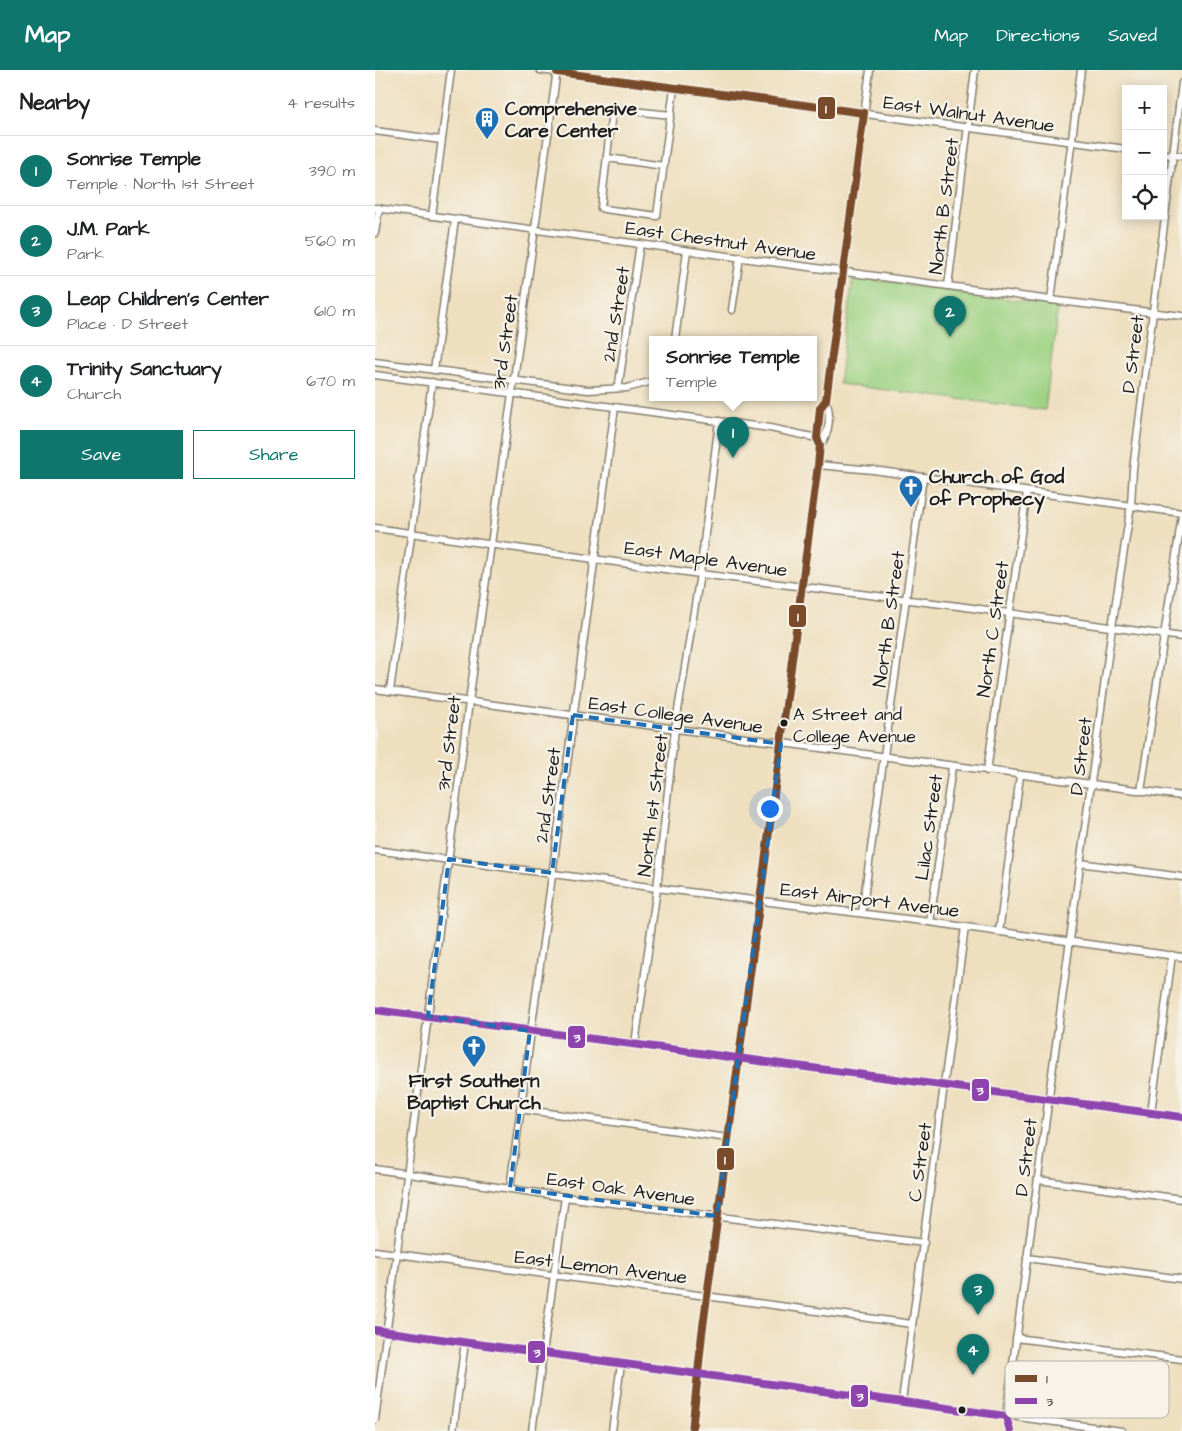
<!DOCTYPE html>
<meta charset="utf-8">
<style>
body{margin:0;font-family:"Architects Daughter",sans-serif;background:#f6f6f6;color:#202124}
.controls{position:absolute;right:15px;top:15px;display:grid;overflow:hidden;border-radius:0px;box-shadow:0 2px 12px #0003}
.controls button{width:45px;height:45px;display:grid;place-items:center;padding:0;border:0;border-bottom:1px solid #e0e0e0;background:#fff;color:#202124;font:25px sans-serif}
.you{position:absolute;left:394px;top:738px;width:18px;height:18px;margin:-12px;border:4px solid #fff;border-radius:50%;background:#1a73e8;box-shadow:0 0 0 8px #1a73e833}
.badge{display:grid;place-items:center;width:32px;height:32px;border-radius:50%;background:#0f766e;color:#fff;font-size:16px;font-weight:700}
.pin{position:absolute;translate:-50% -41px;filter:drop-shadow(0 1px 2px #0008)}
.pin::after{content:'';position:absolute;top:26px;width:18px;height:15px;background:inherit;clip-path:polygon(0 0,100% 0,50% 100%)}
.popup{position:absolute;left:274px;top:266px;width:168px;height:65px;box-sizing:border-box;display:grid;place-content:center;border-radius:0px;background:#fff;filter:drop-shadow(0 1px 4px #0005);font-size:16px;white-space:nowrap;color:#757577}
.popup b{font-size:19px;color:#202124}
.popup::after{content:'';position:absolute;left:50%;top:100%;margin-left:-10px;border:10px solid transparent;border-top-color:#fff}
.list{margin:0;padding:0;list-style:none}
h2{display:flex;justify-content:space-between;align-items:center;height:65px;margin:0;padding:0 20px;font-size:21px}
h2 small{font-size:16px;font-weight:400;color:#757577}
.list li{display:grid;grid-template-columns:32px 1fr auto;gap:15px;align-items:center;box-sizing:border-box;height:70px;padding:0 20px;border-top:1px solid #e0e0e0}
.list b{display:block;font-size:19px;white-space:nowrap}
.list p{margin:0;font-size:16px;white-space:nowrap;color:#757577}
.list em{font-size:16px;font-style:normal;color:#757577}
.actions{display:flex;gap:10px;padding:15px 20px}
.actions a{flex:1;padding:11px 0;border:1px solid #0f766e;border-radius:0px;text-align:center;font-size:18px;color:#0f766e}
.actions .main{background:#0f766e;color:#fff}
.icon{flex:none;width:28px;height:28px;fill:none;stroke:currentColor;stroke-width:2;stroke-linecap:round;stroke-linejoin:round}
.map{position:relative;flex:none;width:807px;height:1361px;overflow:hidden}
header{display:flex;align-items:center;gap:30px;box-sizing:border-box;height:70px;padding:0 25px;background:#0f766e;color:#fff}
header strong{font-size:24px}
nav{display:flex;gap:28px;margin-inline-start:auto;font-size:18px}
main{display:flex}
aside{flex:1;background:#fff}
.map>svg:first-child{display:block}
.green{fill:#9dd283;stroke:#5c7750}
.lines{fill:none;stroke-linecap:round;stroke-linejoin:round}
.minor-casing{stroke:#857e6e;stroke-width:9}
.minor{stroke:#fff;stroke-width:6}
.bus-1-casing{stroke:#f7f3e8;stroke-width:11}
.bus-2-casing{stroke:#f7f3e8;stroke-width:11}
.bus-1{stroke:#7a4b2a;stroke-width:8}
.bus-2{stroke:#8e44ad;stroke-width:8}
.marked{fill:none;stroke:#1f6fb2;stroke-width:4;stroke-dasharray:10 6;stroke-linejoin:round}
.bus-dot{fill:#1c1c1c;stroke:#f7f3e8;stroke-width:2}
.labels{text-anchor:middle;stroke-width:4.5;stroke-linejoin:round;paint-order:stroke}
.bus-label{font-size:18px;fill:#1c1c1c;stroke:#f7f3e8;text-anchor:start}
.poi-label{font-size:19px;font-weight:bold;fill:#1c1c1c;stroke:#f7f3e8;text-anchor:start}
.street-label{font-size:19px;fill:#1c1c1c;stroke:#f7f3e8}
.key{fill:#f7f3e8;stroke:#b5b2ab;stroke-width:1}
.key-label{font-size:14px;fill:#1c1c1c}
.line-badge{stroke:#f7f3e8;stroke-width:2}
.badge-label{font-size:14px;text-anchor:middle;font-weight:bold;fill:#fff}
</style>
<header>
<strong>Map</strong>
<nav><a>Map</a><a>Directions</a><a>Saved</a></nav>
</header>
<main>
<aside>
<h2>Nearby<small>4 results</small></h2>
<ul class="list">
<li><span class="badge">1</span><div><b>Sonrise Temple</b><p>Temple · North 1st Street</p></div><em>390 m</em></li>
<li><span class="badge">2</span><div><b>J.M. Park</b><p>Park</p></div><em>560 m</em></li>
<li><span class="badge">3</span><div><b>Leap Children's Center</b><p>Place · D Street</p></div><em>610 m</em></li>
<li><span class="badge">4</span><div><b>Trinity Sanctuary</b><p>Church</p></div><em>670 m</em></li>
</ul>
<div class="actions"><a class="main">Save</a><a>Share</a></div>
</aside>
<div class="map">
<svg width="807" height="1361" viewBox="0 0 807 1361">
<rect width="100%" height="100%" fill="#f7f3e8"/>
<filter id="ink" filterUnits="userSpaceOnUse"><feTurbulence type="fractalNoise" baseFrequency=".02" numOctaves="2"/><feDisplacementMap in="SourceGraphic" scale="10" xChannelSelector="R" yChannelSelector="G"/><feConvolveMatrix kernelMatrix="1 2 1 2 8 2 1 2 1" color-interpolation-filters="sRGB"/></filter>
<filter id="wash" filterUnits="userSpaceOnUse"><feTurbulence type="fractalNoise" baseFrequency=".0096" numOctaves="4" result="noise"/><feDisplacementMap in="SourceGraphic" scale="20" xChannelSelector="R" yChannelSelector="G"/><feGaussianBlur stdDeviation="1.12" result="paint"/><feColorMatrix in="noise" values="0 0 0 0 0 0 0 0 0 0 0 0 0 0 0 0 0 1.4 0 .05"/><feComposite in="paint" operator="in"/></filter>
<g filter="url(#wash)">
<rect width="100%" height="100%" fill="#eedfbf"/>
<polygon class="green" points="478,207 683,236 670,340 464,314"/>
</g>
<g filter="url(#ink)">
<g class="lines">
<defs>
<g id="minor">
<polyline points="165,0 751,79"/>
<polyline points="296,45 239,39 237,42 226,138 229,139 282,146 299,18"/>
<polyline points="0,61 66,70"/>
<polyline points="788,84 807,86"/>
<polyline points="232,88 289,96"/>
<polyline points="0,138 676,230 807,246"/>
<polyline points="57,146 76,0"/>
<polyline points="0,163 4,138"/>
<polyline points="573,216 600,0"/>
<polyline points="676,230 706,0"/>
<polyline points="357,240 365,187"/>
<polyline points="300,269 312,181"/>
<polyline points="0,292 213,320 252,318 278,311"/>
<polyline points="59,300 80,150"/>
<polyline points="0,305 395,358 442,368"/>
<polyline points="240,318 244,313 265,174"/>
<path d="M445 375C455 364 456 343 451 330"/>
<polyline points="443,395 498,400 807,443"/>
<polyline points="0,458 325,504 583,536 807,567"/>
<polyline points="0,619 807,726"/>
<polyline points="15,621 57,312"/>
<polyline points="612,701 652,422"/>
<polyline points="766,721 807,445"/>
<polyline points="0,780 282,818 547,851 807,887"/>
<polyline points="705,793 807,807"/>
<polyline points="487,843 548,407"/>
<polyline points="555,852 577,697"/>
<polyline points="624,862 645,706"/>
<polyline points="0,940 807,1047"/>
<polyline points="260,974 282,818 300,659 325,504 344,351"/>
<polyline points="145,1039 353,1068"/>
<polyline points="776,1043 797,885"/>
<polyline points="0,1099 190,1127 549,1173"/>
<polyline points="663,1110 807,1129"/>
<polyline points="135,1118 240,337"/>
<polyline points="0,1181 537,1254"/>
<polyline points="652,1188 807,1209"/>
<polyline points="0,1260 747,1361"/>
<polyline points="641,1268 807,1289"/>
<polyline points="527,1331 590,857"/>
<polyline points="0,1350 94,632 182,0"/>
<polyline points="78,1361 90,1272"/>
<polyline points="157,1361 190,1127"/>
<polyline points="237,1361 246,1294"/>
<polyline points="317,1361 327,1264 443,395 445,375 442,368 445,338 451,330 495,0"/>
<polyline points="635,1361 631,1346 737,557 756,435 758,399 807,13"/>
</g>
</defs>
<use href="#minor" class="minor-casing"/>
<use href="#minor" class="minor"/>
<defs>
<polyline id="bus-1" points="182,0 182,2 489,43 451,330 445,338 442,368 445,375 443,395 327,1264 317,1361"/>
<g id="bus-2">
<polyline points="0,940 807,1047"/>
<polyline points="0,1260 631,1346 635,1361"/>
</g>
</defs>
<use href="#bus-1" class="bus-1-casing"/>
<use href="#bus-2" class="bus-2-casing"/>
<use href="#bus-1" class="bus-1"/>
<use href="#bus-2" class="bus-2"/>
</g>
</g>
<path class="marked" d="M198 645 406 674 342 1146 135 1118 155 961 53 946 74 789 177 803Z"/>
<defs>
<symbol id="building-pin" viewBox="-11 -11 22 30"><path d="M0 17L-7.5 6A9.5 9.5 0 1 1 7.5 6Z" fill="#1f6fb2" stroke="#f7f3e8"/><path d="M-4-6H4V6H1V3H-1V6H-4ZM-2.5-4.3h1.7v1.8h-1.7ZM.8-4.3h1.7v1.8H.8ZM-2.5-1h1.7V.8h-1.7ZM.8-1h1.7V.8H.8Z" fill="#fff"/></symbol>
<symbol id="church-pin" viewBox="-11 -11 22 30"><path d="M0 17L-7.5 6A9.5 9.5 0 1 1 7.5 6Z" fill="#1f6fb2" stroke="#f7f3e8"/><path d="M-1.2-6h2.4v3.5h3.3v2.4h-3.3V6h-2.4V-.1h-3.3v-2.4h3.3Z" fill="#fff"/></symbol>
</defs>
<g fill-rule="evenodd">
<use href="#building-pin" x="98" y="35" width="28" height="38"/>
<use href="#church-pin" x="522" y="403" width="28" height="38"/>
<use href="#church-pin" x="85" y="963" width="28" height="38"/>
</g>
<g class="bus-dot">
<circle cx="409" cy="653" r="4.5"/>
<circle cx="587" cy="1340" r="4.5"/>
</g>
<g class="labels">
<g class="bus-label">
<text x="418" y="650">A Street and<tspan x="418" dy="22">College Avenue</tspan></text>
</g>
<g class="poi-label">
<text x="130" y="45">Comprehensive<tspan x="130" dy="22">Care Center</tspan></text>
<text x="554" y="413">Church of God<tspan x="554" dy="22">of Prophecy</tspan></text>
<text x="99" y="1017" text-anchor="middle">First Southern<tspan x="99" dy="22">Baptist Church</tspan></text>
</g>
<g class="street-label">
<text transform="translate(594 43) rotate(8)" y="7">East Walnut Avenue</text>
<text transform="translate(568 136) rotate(-83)" y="7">North B Street</text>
<text transform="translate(346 170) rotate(8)" y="7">East Chestnut Avenue</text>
<text transform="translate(240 244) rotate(-81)" y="7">2nd Street</text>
<text transform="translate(129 272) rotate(-82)" y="7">3rd Street</text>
<text transform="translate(757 284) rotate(-83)" y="7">D Street</text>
<text transform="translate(331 488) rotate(8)" y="7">East Maple Avenue</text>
<text transform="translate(513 549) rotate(-82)" y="7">North B Street</text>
<text transform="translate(617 559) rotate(-82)" y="7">North C Street</text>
<text transform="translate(301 644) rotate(8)" y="7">East College Avenue</text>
<text transform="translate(73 673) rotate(-83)" y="7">3rd Street</text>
<text transform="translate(705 686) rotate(-83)" y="7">D Street</text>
<text transform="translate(172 725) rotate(-82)" y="7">2nd Street</text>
<text transform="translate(277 735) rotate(-83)" y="7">North 1st Street</text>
<text transform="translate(553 757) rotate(-82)" y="7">Lilac Street</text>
<text transform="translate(495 829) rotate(7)" y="7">East Airport Avenue</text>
<text transform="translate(650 1087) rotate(-83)" y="7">D Street</text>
<text transform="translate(544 1092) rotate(-82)" y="7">C Street</text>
<text transform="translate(246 1118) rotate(8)" y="7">East Oak Avenue</text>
<text transform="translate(226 1196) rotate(7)" y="7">East Lemon Avenue</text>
</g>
</g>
<rect x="630" y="1291" width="164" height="57" rx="8" class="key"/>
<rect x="640" y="1305" width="22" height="7" fill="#7a4b2a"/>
<rect x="640" y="1328" width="22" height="6" fill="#8e44ad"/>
<g class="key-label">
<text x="671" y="1313">1</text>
<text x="671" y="1336">3</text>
</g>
<g class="line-badge">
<rect x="442" y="26" width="19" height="24" rx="5" fill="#7a4b2a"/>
<rect x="413" y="534" width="19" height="24" rx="5" fill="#7a4b2a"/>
<rect x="192" y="955" width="19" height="24" rx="5" fill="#8e44ad"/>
<rect x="596" y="1008" width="19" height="24" rx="5" fill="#8e44ad"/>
<rect x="341" y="1077" width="19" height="24" rx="5" fill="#7a4b2a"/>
<rect x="152" y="1270" width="19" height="24" rx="5" fill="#8e44ad"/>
<rect x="475" y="1314" width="19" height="24" rx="5" fill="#8e44ad"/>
</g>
<g class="badge-label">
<text x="451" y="43">1</text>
<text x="423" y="551">1</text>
<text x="202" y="972">3</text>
<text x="605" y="1025">3</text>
<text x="350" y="1094">1</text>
<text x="162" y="1287">3</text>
<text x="485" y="1331">3</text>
</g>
</svg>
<div class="controls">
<button>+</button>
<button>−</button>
<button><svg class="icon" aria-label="locate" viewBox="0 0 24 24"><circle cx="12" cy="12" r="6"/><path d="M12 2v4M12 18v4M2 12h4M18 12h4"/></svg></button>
</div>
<div class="you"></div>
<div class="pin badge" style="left:358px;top:388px">1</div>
<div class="popup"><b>Sonrise Temple</b>Temple</div>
<div class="pin badge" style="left:575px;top:267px">2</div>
<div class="pin badge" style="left:603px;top:1245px">3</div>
<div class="pin badge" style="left:598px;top:1305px">4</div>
</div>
</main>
